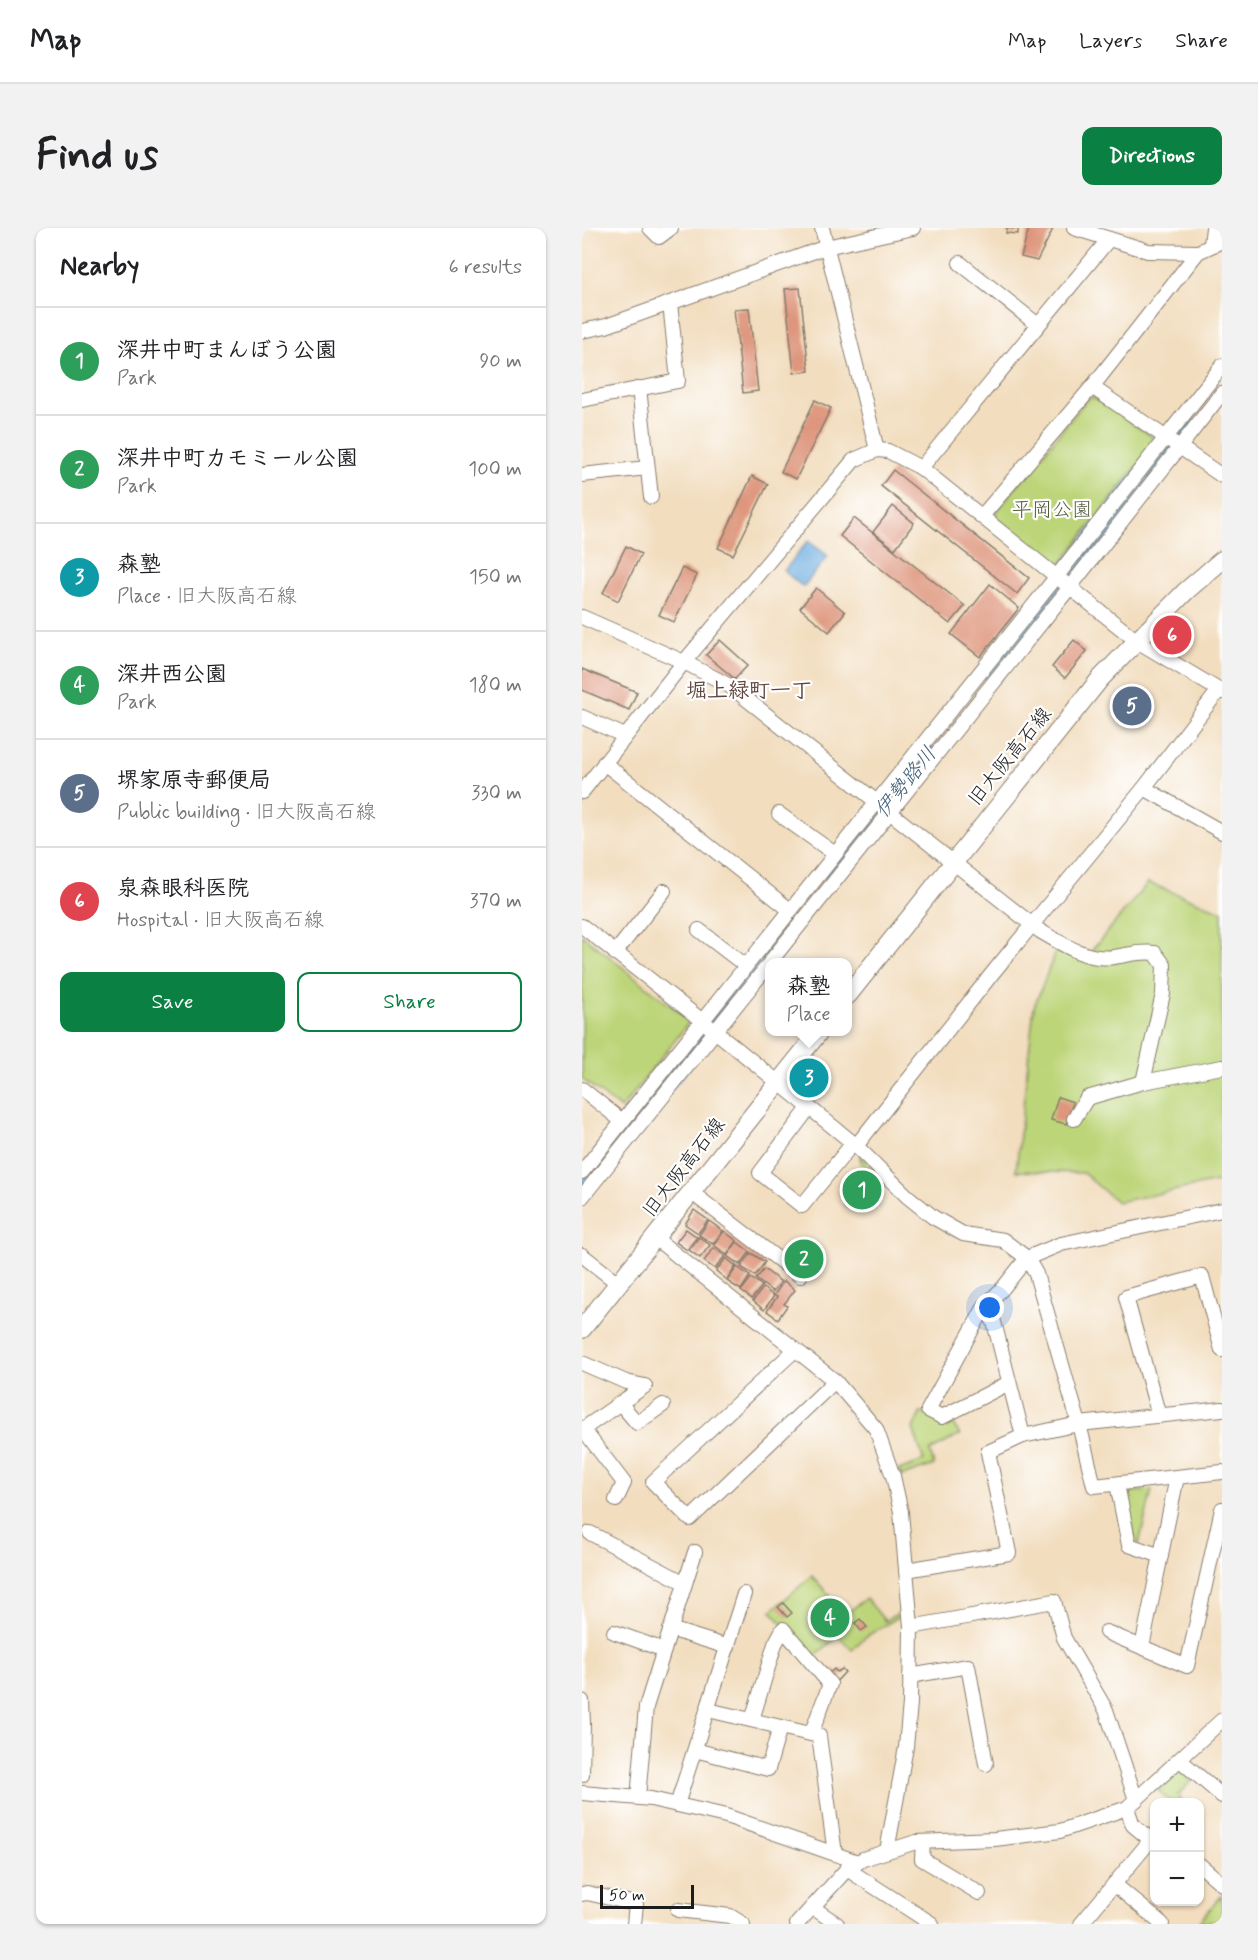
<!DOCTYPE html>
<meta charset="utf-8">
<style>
body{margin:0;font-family:Mynerve,"Klee One",sans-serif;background:#f2f2f2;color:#202124}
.controls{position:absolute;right:18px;bottom:18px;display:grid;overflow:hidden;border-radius:12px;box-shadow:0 2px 4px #0004}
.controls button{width:54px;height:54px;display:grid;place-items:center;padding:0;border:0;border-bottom:2px solid #e0e0e0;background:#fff;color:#202124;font:30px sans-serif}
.scale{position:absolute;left:18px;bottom:15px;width:94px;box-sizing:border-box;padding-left:6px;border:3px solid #1c1c1c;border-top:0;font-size:16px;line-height:21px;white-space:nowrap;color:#1c1c1c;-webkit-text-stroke:4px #fff;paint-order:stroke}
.you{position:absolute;left:408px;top:1080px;width:21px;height:21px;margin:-15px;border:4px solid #fff;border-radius:50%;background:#1a73e8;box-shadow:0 0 0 9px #1a73e833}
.badge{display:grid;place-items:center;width:39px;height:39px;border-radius:50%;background:#0b8043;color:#fff;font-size:20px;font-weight:700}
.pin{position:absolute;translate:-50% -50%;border:3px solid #fff;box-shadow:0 2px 6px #0006}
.popup{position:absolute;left:183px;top:730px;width:87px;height:78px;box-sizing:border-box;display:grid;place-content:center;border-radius:12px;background:#fff;filter:drop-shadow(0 2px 4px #0005);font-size:20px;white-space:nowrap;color:#757577}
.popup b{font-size:22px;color:#202124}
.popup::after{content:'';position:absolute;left:50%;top:100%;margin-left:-12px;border:12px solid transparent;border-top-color:#fff}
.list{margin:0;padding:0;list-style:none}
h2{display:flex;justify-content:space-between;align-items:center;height:78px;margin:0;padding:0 24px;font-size:26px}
h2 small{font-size:20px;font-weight:400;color:#757577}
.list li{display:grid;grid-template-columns:39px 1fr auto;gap:18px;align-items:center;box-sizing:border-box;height:108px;padding:0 24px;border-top:2px solid #e0e0e0}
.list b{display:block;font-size:22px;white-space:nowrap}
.list p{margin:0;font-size:20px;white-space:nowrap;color:#757577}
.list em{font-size:20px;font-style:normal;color:#757577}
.actions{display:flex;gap:12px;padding:18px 24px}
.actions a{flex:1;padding:14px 0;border:2px solid #0b8043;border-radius:12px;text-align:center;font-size:21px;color:#0b8043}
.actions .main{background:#0b8043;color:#fff}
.map{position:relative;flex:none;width:640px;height:1696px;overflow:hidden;border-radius:12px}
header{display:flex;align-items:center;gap:36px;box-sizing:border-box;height:84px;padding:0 30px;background:#fff;border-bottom:2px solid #e0e0e0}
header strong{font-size:28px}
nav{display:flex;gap:33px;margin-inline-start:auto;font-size:21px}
.intro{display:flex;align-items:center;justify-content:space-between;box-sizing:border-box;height:144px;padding:0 36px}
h1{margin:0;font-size:42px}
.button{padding:15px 27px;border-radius:12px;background:#0b8043;color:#fff;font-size:21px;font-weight:700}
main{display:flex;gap:36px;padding:0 36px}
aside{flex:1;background:#fff;border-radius:12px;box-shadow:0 2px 4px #0004}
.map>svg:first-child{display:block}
.green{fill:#bdd579;stroke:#6c784a;stroke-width:1.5}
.water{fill:#6aacdf;stroke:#43647e;stroke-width:1.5}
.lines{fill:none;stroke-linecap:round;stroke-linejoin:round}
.river{stroke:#6aacdf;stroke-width:22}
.building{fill:#de967d}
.minor-casing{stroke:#877c6d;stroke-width:16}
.major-casing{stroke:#877c6d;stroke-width:20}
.minor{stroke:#fff;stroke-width:14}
.major{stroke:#fff;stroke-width:18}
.labels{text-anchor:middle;stroke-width:4.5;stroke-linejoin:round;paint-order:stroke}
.park-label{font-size:20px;fill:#545d3d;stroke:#fff}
.street-label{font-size:20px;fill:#1c1c1c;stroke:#fff}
.neighbourhood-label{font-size:21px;font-weight:bold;fill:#60473e;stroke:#fff}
.water-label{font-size:21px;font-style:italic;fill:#3f5d74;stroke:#fff}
</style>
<header>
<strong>Map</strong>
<nav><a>Map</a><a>Layers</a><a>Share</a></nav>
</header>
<div class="intro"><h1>Find us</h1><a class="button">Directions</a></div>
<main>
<aside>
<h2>Nearby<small>6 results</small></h2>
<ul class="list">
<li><span class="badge" style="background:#2e9e5b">1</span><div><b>深井中町まんぼう公園</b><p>Park</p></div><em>90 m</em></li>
<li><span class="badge" style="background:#2e9e5b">2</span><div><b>深井中町カモミール公園</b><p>Park</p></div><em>100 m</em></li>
<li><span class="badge" style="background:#0f9aa8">3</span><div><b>森塾</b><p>Place · 旧大阪高石線</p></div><em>150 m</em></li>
<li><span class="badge" style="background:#2e9e5b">4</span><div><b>深井西公園</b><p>Park</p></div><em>180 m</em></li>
<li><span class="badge" style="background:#5c6f8a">5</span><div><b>堺家原寺郵便局</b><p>Public building · 旧大阪高石線</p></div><em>330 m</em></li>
<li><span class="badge" style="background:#e0444e">6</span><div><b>泉森眼科医院</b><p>Hospital · 旧大阪高石線</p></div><em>370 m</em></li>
</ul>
<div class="actions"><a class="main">Save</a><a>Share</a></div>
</aside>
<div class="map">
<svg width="640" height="1696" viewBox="0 0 640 1696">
<rect width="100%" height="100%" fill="#fff"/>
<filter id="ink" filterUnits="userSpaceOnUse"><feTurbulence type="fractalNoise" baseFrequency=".0167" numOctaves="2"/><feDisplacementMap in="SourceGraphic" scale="12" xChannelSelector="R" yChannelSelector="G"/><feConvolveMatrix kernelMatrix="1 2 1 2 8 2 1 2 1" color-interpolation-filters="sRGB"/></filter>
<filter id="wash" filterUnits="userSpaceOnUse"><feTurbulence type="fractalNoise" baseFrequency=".008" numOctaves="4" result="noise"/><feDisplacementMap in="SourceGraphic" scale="24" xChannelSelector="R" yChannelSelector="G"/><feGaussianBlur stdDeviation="1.35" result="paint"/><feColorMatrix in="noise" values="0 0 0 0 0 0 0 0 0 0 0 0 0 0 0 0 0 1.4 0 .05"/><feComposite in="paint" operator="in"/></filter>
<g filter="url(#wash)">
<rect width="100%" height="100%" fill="#f2ddbe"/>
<g class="green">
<polygon points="511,169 570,208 571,218 478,337 472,337 414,290 414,284 506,170"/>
<polygon points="566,655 640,683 640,953 535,974 501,945 434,943 452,779 475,720 506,727"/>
<polygon points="0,707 108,793 39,881 0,851"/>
<polygon points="278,928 297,947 276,984 263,977 280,946"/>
<polygon points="339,1184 359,1195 368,1191 378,1207 348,1223 352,1237 320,1248 317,1242 342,1233 331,1200"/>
<polygon points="570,1262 557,1316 553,1312 544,1269 547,1264"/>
<polygon points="230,1348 264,1386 284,1370 303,1393 323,1381 323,1385 283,1409 270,1422 256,1408 232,1429 189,1383"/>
<polygon points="601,1545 609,1553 596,1567 599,1570 595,1574 590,1574 576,1563 594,1546"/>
<polygon points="640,1667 640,1693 616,1695"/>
</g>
<polygon class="water" points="226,313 246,328 221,359 202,343"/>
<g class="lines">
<g class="river">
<polyline points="411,445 603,196"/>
<polyline points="251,644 345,527"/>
<polyline points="0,956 201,708"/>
</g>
</g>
<g id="blocks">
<g class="building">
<polygon points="425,0 436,0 436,6 424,5"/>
<polygon points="447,0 471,1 455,33 439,29"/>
<polygon points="218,60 227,143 212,145 203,61"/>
<polygon points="167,80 176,163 161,165 152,81"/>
<polygon points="233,172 249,180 214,251 199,244"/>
<polygon points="311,242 447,350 435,366 299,258"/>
<polygon points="170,248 186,256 151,327 136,320"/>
<polygon points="311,278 332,295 313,321 291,304"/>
<polygon points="272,290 383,378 368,396 258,308"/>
<polygon points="44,318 59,326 36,373 21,365"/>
<polygon points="100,340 115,347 92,394 77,387"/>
<polygon points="408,356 437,380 398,429 369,406"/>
<polygon points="234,360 263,384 247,404 218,380"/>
<polygon points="138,412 166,437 153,451 124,427"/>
<polygon points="492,412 505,423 483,450 470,439"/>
<polygon points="0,441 55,464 47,482 0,462"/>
<polygon points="227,836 241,847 227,865 213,853"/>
<polygon points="476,869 491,874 484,896 469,892"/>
<polygon points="112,982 126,992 116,1005 103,996"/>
<polygon points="127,993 141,1003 131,1016 117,1007"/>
<polygon points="104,1001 115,1009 105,1022 94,1014"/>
<polygon points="142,1003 155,1013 145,1027 132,1017"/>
<polygon points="117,1009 128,1017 118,1030 107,1022"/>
<polygon points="155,1014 168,1024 158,1037 145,1028"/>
<polygon points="132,1020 143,1028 133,1041 122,1033"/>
<polygon points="169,1025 183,1034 173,1048 159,1039"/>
<polygon points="144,1030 154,1038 145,1052 134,1043"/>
<polygon points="155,1039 168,1048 159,1062 145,1053"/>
<polygon points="182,1041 199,1054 191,1064 174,1051"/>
<polygon points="169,1050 180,1058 170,1071 159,1063"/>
<polygon points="202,1053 213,1062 202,1076 205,1078 196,1091 185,1083 195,1069 192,1067"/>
<polygon points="181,1060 192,1068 182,1082 171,1073"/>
<polygon points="201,1375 210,1385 205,1389 196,1379"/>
<polygon points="278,1391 285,1399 279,1403 273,1395"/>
<polygon points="252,1441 255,1444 260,1441 263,1444 251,1457 244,1448"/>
</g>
</g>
</g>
<g filter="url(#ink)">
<use href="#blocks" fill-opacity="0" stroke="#877c6d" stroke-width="1.5"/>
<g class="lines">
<defs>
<g id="minor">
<polyline points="68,0 77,9 89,0"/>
<polyline points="240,0 295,222"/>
<polyline points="492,0 566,23 616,24"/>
<polyline points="629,16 631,0"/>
<polyline points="378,35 456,97"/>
<polyline points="0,103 24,98 244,19 331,0"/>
<polyline points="510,159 640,248"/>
<polyline points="57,160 69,269"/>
<polyline points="0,172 96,153 88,75"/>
<polyline points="339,240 527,11"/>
<polyline points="0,247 65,240"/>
<polyline points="400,288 510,159 616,24 640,13"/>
<path d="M0 389 102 434 148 458 458 703C480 716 505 733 532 729 547 727 557 723 573 725L582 737 581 766 561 854"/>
<polyline points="0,489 43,508"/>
<polyline points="22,535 208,682"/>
<polyline points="562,560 640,604"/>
<polyline points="0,564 102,434 272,232 295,222 306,223 339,240 555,413 640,464"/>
<polyline points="197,586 253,626"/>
<polyline points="0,698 133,803 271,915 325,968 351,989 381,1006 421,1012 445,1030 454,1046 497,1196 512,1258 640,1244"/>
<polyline points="117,702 164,738"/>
<polyline points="33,725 82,663"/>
<polyline points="188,734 488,359 640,165"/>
<polyline points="0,861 40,893"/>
<polyline points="227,880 178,945 220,978 271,915"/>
<polyline points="492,891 505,870 561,854 640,839"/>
<polyline points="274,918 413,742 562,560 637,462"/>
<polyline points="0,944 475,348 640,138"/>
<polyline points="109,964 218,1048"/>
<polyline points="0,969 188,735"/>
<polyline points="73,1010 253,1153 294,1201 311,1248 319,1284 329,1399 328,1475 324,1519 305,1623"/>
<polyline points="0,1027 37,1056"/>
<polyline points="403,1078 412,1094 441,1208"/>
<polyline points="213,1122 71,1254 108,1291 253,1153"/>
<polyline points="0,1135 44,1154 63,1158 1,1201 42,1255 34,1272"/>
<polyline points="427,1155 360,1189 346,1182 403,1078 421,1060 445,1030 479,1016 640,982"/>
<polyline points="38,1175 55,1195 81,1177"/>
<polyline points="577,1188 544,1069 620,1048 640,1122"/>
<polyline points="535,1256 547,1317 579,1328"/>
<polyline points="8,1305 103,1355"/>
<polyline points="324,1342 427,1325 406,1224 441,1208 497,1196 640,1181"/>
<polyline points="329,1399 472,1373 482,1410 524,1482 554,1572"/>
<polyline points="88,1401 146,1419"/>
<polyline points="32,1404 82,1422"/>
<polyline points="524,1404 605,1438 640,1281"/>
<polyline points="560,1419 595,1249"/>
<polyline points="328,1448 386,1438 404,1536"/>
<polyline points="0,1473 1,1496 0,1547"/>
<polyline points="126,1482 237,1508 253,1626"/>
<polyline points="170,1492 193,1416 201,1401 248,1456 229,1506"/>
<polyline points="113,1522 186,1541 198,1499"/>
<polyline points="598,1532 640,1568"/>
<polyline points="0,1565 69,1571 144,1588 276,1634"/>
<polyline points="56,1570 64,1479 113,1324"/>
<polyline points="95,1577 162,1366"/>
<polyline points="545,1580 551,1597 569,1612"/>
<polyline points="341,1614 340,1631 397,1665"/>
<polyline points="618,1637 640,1656"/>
<polyline points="265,1641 350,1696"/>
<polyline points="532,1656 580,1696"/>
<polyline points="0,1666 5,1665 54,1676 52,1696"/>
<polyline points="230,1679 255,1696"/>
<polyline points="96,1682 148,1688 161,1696"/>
<polyline points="215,1696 265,1641 281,1631 334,1614 413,1611 478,1603 545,1580 640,1492"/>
<polyline points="499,1696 572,1608"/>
</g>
<g id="major">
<polyline points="266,767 518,451 604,363 640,332"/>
<polyline points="0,1101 237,804"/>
</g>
</defs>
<use href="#minor" class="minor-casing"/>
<use href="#major" class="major-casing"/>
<use href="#minor" class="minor"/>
<use href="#major" class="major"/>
</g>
</g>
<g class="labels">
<g class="park-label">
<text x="470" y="288">平岡公園</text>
</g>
<g class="street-label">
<text transform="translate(427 528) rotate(-51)" y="7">旧大阪高石線</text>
<text transform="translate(101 939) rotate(-52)" y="7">旧大阪高石線</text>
</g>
<g class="neighbourhood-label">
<text x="167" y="469">堀上緑町一丁</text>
</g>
<g class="water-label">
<text transform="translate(323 554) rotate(-51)" y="7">伊勢路川</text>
</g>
</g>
</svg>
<div class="controls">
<button>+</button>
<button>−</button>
</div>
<div class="scale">50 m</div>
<div class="you"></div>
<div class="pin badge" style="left:280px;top:962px;background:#2e9e5b">1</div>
<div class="pin badge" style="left:222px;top:1031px;background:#2e9e5b">2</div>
<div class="pin badge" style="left:227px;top:850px;background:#0f9aa8">3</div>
<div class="popup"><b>森塾</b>Place</div>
<div class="pin badge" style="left:248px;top:1390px;background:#2e9e5b">4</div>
<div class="pin badge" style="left:550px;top:478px;background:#5c6f8a">5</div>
<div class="pin badge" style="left:590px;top:407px;background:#e0444e">6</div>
</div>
</main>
